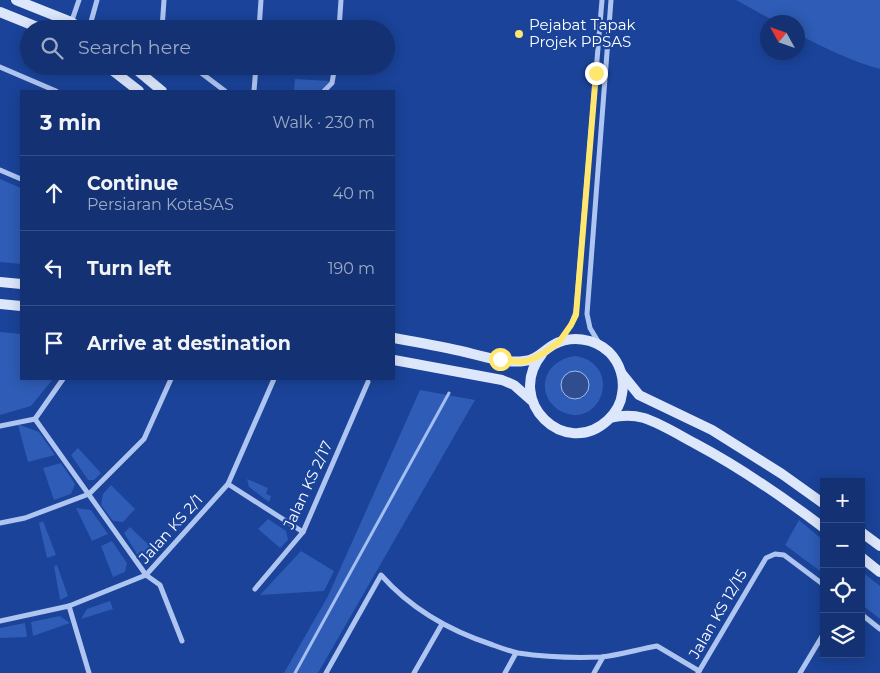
<!DOCTYPE html>
<meta charset="utf-8">
<style>
body{margin:0;font-family:Montserrat,sans-serif;background:#1d3a78;color:#f1f3f6}
.controls{position:absolute;right:15px;bottom:15px;display:grid;overflow:hidden;border-radius:0px;box-shadow:0 2px 12px #0003}
.controls button{width:45px;height:45px;display:grid;place-items:center;padding:0;border:0;border-bottom:1px solid #334d85;background:#143273;color:#f1f3f6;font:25px sans-serif}
.compass{position:absolute;left:760px;top:15px;width:45px;height:45px;border-radius:50%;background:#143273;box-shadow:0 2px 12px #0003;rotate:310deg}
.stop{position:absolute;width:15px;height:15px;margin:-11px;border:4px solid #ffe66e;border-radius:50%;background:#fff}
.stop.end{background:#ffe66e;border-color:#fff;box-shadow:0 1px 5px #0008}
.list{margin:0;padding:0;list-style:none}
h2{display:flex;justify-content:space-between;align-items:center;height:65px;margin:0;padding:0 20px;font-size:21px}
h2 small{font-size:16px;font-weight:400;color:#9daac4}
.list li{display:grid;grid-template-columns:32px 1fr auto;gap:15px;align-items:center;box-sizing:border-box;height:75px;padding:0 20px;border-top:1px solid #334d85}
.list b{display:block;font-size:19px;white-space:nowrap}
.list p{margin:0;font-size:16px;white-space:nowrap;color:#9daac4}
.list em{font-size:16px;font-style:normal;color:#9daac4}
.icon{flex:none;width:28px;height:28px;fill:none;stroke:currentColor;stroke-width:2;stroke-linecap:round;stroke-linejoin:round}
.map{position:relative;flex:none;width:880px;height:673px;overflow:hidden}
.search{position:absolute;background:#143273;box-shadow:0 2px 12px #0003;left:20px;top:20px;width:375px;height:55px;display:flex;align-items:center;gap:12px;box-sizing:border-box;padding:0 18px;border-radius:28px;color:#9daac4;font-size:19px}
.panel{position:absolute;background:#143273;box-shadow:0 2px 12px #0003;left:20px;top:90px;width:375px;height:290px;border-radius:0px}
.map>svg:first-child{display:block}
.green{fill:#2e5cb6;fill-rule:evenodd}
.water{fill:#304e8d;stroke:#a2bef3}
.lines{fill:none;stroke-linecap:round;stroke-linejoin:round}
.stream{stroke:#a2bef3;stroke-width:3}
.street{stroke:#afc5f1;stroke-width:5}
.secondary{stroke:#dde7fc;stroke-width:10}
.route{stroke:#ffe66e;stroke-width:6}
.poi-dot{fill:#ffe66e;stroke:#1a4399;stroke-width:2}
.labels{text-anchor:middle;stroke-width:4.5;stroke-linejoin:round;paint-order:stroke}
.poi-label{font-size:15px;fill:#fff;stroke:#1a4399;text-anchor:start}
.street-label{font-size:15px;fill:#fff;stroke:#1a4399}
</style>
<div class="map">
<svg width="880" height="673" viewBox="0 0 880 673">
<rect width="100%" height="100%" fill="#1a4399"/>
<g class="green">
<path d="M736 0H880V69C851 61 824 48 798 34V22H776Z"/>
<polygon points="295,79 330,81 321,90 294,91"/>
<polygon points="0,179 21,188 21,264 0,262"/>
<polygon points="0,332 21,334 21,379 53,379 31,406 0,415"/>
<path d="M576 356C623 365 602 427 565 413 559 411 554 407 550 402 536 379 553 358 576 356ZM569 373 584 397C576 401 569 400 563 393L562 379Z"/>
<polygon points="420,390 475,400 318,673 284,673 328,596"/>
<polygon points="20,425 39,432 55,455 28,462 18,425"/>
<polygon points="78,448 101,473 94,480 88,480 71,455"/>
<polygon points="61,463 75,484 71,494 54,500 43,468"/>
<polygon points="247,479 268,488 266,494 271,496 269,502 249,487"/>
<polygon points="111,485 135,509 123,522 113,521 101,505 103,494"/>
<polygon points="76,508 91,510 108,534 92,541"/>
<polygon points="268,519 286,531 288,540 280,548 258,529"/>
<polygon points="799,520 824,541 824,574 785,545"/>
<polygon points="43,521 56,555 47,558 39,523"/>
<polygon points="130,527 153,549 148,554 137,554 124,533"/>
<polygon points="112,541 127,563 125,572 113,577 101,546"/>
<polygon points="301,551 334,571 324,591 260,595"/>
<polygon points="57,565 68,596 60,600 54,566"/>
<polygon points="861,571 880,586 880,619 861,604"/>
<polygon points="110,601 113,609 81,619 87,609"/>
<polygon points="60,616 70,623 33,636 31,622"/>
<polygon points="25,623 27,637 0,638 0,628"/>
</g>
<circle class="water" cx="575" cy="385" r="14"/>
<g class="lines">
<polyline class="stream" points="295,673 449,393"/>
<g class="street">
<polyline points="69,29 79,0"/>
<polyline points="89,29 97,0"/>
<polyline points="162,29 164,0"/>
<polyline points="259,29 261,0"/>
<polyline points="339,29 341,0"/>
<polyline points="192,66 225,91"/>
<polyline points="0,67 56,91"/>
<polyline points="254,91 256,66"/>
<polyline points="324,91 332,83 335,66"/>
<polyline points="0,170 21,179"/>
<polyline points="561,339 571,325 576,312 602,0"/>
<polyline points="599,343 590,328 587,314 611,0"/>
<polyline points="35,419 146,575 160,585 182,641"/>
<polyline points="0,426 35,419 63,379"/>
<polyline points="228,484 303,532"/>
<polyline points="0,523 25,518 89,494 144,439 171,379"/>
<polyline points="255,589 303,532 368,382"/>
<polyline points="69,606 89,673"/>
<polyline points="861,614 880,629"/>
<polyline points="0,621 69,606 146,575 228,484 274,379"/>
<path d="M326 673 381 575C411 609 450 631 493 645 501 648 509 651 518 653 545 657 574 658 601 657 620 655 639 649 657 646L699 671"/>
<polyline points="414,673 442,624"/>
<polyline points="505,673 516,653"/>
<polyline points="594,673 603,657"/>
<polyline points="698,673 766,558 775,554 784,555 824,585"/>
<polyline points="800,673 824,633"/>
</g>
<g class="secondary">
<polyline points="16,0 71,22 82,29"/>
<polyline points="0,12 42,29"/>
<polyline points="107,66 139,91"/>
<polyline points="132,66 162,91"/>
<polyline points="0,282 21,284"/>
<polyline points="0,304 21,306"/>
<path d="M394 338C416 342 438 346 461 351 478 355 506 364 524 361 536 360 543 351 553 345 571 335 594 338 609 352 620 363 625 379 622 394 621 404 615 413 608 420 565 460 504 401 542 354"/>
<polyline points="394,360 502,380 514,385 531,400"/>
<polyline points="622,374 639,395 712,430 782,474 824,504"/>
<path d="M610 418C622 415 633 415 644 418 662 424 679 435 696 444 741 468 783 497 824 528"/>
<polyline points="861,532 880,546"/>
<polyline points="861,557 880,572"/>
</g>
</g>
<g class="lines">
<polyline class="route" points="500,359 521,362 530,360 542,354 559,342 571,325 576,315 596,73"/>
</g>
<circle class="poi-dot" cx="519" cy="34" r="5"/>
<g class="labels">
<g class="poi-label">
<text x="529" y="30">Pejabat Tapak<tspan x="529" dy="17">Projek PPSAS</tspan></text>
</g>
<g class="street-label">
<text transform="translate(308 485) rotate(-65)" y="5">Jalan KS 2/17</text>
<text transform="translate(171 529) rotate(-48)" y="5">Jalan KS 2/1</text>
<text transform="translate(718 614) rotate(-60)" y="5">Jalan KS 12/15</text>
</g>
</g>
</svg>
<div class="controls">
<button>+</button>
<button>−</button>
<button><svg class="icon" aria-label="locate" viewBox="0 0 24 24"><circle cx="12" cy="12" r="6"/><path d="M12 2v4M12 18v4M2 12h4M18 12h4"/></svg></button>
<button><svg class="icon" aria-label="layers" viewBox="0 0 24 24"><path d="M12 4l9 5-9 5-9-5zM3 14l9 5 9-5"/></svg></button>
</div>
<svg class="compass" viewBox="-18 -18 36 36"><path d="M0-13l5 13h-10z" fill="#e53935"/><path d="M0 13l5-13h-10z" fill="#9daac4"/></svg>
<div class="stop" style="left:500px;top:359px"></div>
<div class="stop end" style="left:596px;top:73px"></div>
<div class="search"><svg class="icon" aria-label="search" viewBox="0 0 24 24"><circle cx="10" cy="10" r="6"/><path d="M15 15l6 6"/></svg>Search here</div>
<section class="panel">
<h2>3 min<small>Walk · 230 m</small></h2>
<ul class="list">
<li><svg class="icon" aria-label="ahead" viewBox="0 0 24 24"><path d="M12 20V5M6 11l6-6 6 6"/></svg><div><b>Continue</b><p>Persiaran KotaSAS</p></div><em>40 m</em></li>
<li><svg class="icon" aria-label="left" viewBox="0 0 24 24"><path d="M17 20v-9H6M10 6l-5 5 5 5"/></svg><div><b>Turn left</b></div><em>190 m</em></li>
<li><svg class="icon" aria-label="arrive" viewBox="0 0 24 24"><path d="M6 21V4h12l-3 4 3 4H6"/></svg><div><b>Arrive at destination</b></div></li>
</ul>
</section>
</div>
